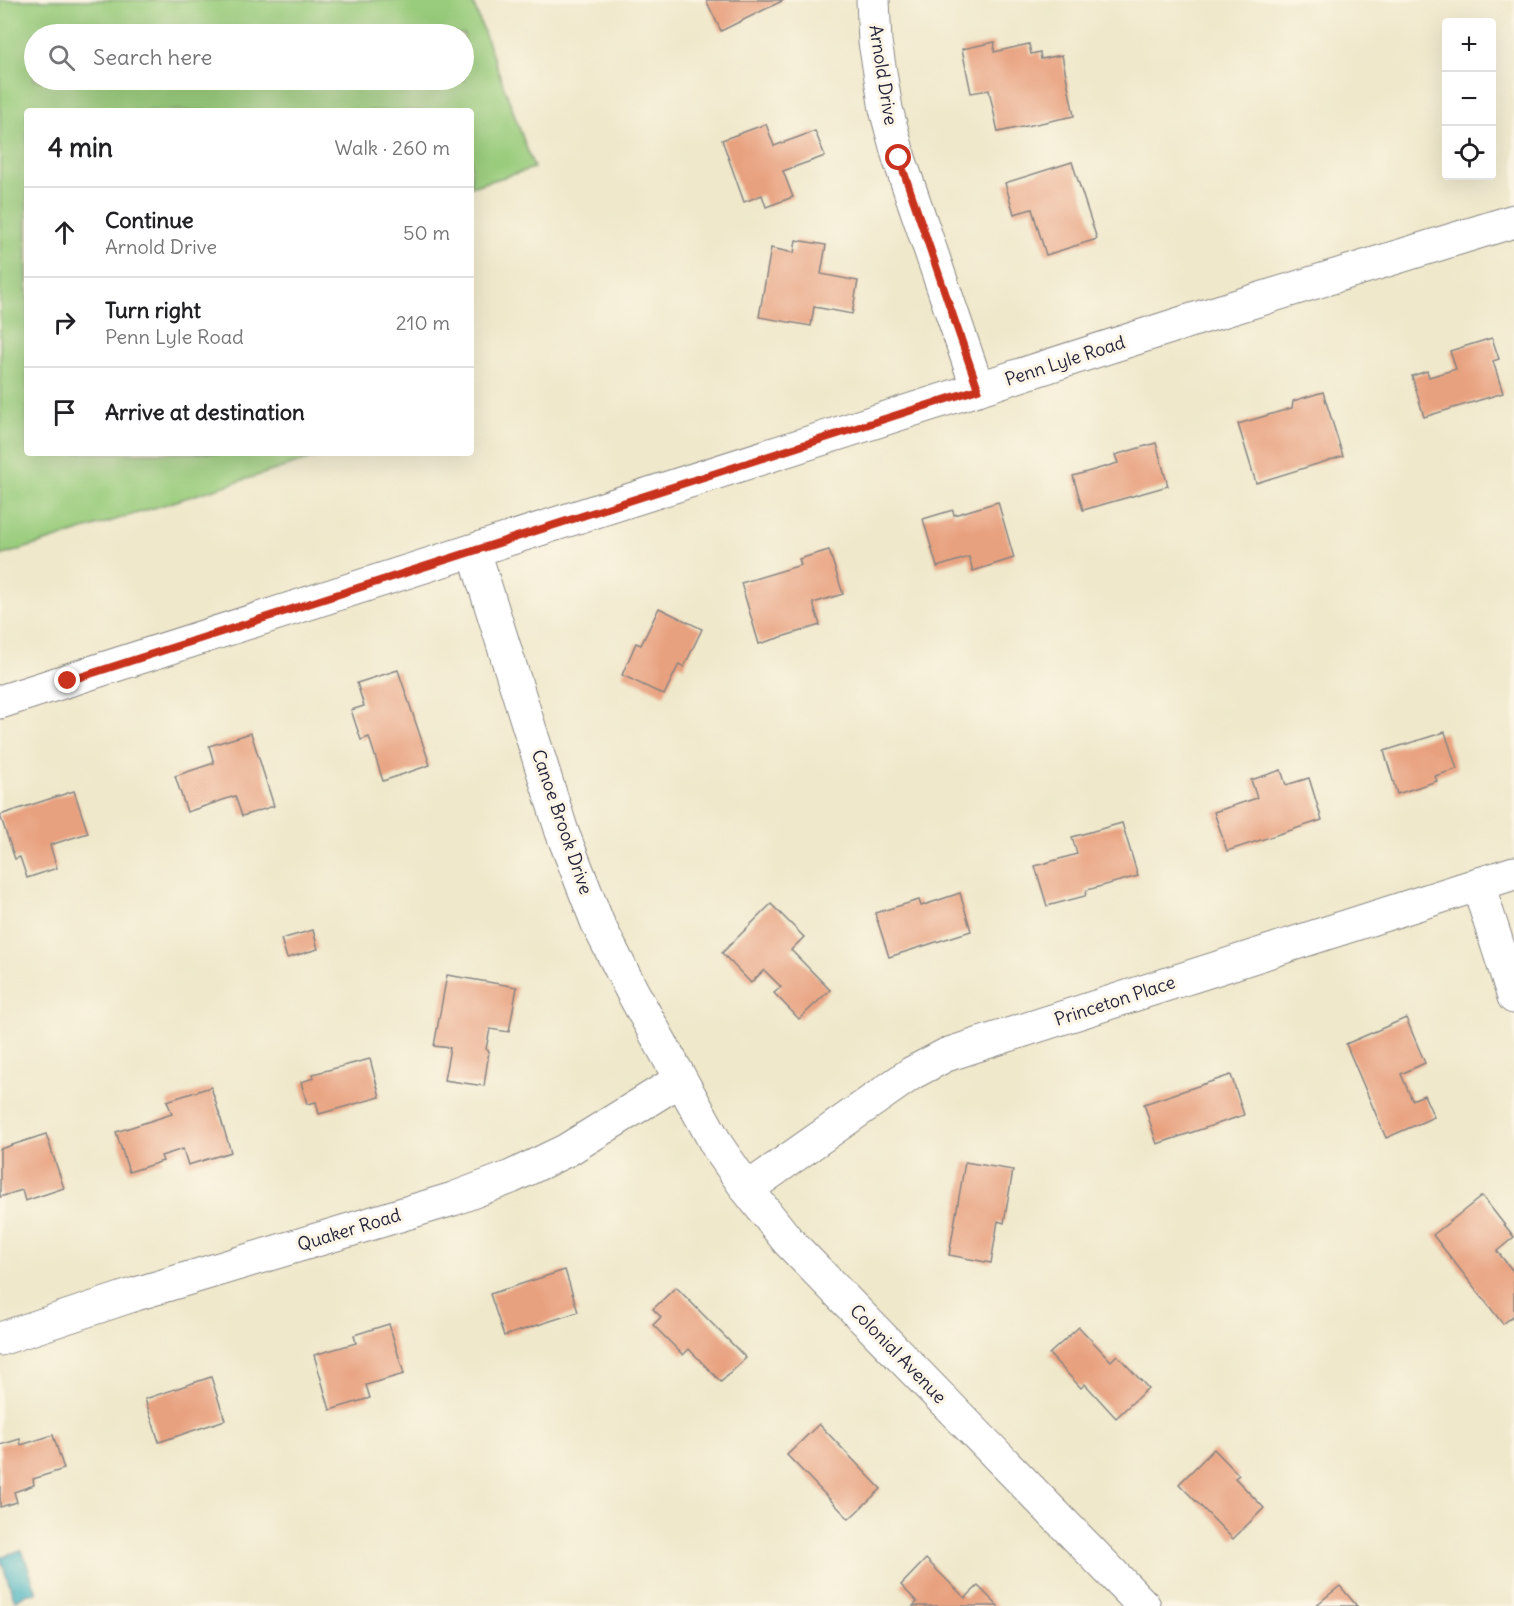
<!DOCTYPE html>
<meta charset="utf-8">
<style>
body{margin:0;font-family:Delius,sans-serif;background:#f2f2f2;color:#202124}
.controls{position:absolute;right:18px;top:18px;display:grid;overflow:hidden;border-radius:6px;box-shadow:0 6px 24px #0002}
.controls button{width:54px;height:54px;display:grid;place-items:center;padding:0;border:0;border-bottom:2px solid #e0e0e0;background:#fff;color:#202124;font:30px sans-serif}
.stop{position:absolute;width:18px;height:18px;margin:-14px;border:4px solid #c8321e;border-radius:50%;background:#fff}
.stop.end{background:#c8321e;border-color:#fff;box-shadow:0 2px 6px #0008}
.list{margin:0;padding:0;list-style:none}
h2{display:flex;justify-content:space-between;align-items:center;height:78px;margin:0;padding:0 24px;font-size:26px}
h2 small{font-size:20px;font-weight:400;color:#757577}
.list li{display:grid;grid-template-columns:39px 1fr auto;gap:18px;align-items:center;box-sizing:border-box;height:90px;padding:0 24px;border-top:2px solid #e0e0e0}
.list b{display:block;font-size:22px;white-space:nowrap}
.list p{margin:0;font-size:20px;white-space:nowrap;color:#757577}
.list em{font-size:20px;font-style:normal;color:#757577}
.icon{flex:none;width:33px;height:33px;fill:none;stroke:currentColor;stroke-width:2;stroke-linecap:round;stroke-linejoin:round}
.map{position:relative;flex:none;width:1514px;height:1606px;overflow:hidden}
.search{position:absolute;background:#fff;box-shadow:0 6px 24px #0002;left:24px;top:24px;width:450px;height:66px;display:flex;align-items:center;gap:15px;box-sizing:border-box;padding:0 21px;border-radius:33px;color:#757577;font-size:22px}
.panel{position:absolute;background:#fff;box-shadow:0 6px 24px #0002;left:24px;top:108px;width:450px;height:348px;border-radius:6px}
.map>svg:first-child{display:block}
.green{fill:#99cc7c;stroke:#5e775c;stroke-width:1.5;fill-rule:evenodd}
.water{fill:#44b2c0;stroke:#336a7e;stroke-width:1.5}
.building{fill:#e8a17f}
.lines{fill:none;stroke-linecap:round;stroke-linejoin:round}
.minor-casing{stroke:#888583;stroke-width:35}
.minor{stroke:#fff;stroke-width:33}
.route{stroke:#c8321e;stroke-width:8}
.labels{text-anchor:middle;stroke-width:6;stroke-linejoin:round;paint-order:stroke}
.street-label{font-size:18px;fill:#22223b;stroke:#fcf5e5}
</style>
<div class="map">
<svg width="1514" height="1606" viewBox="0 0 1514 1606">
<rect width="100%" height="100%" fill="#fcf5e5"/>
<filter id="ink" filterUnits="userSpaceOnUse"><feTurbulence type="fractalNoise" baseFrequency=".0167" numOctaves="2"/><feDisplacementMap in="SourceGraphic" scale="12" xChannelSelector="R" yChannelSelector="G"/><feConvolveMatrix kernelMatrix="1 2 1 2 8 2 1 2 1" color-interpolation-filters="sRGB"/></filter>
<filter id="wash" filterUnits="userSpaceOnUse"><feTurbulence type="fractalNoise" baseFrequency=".008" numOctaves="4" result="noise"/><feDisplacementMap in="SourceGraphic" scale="24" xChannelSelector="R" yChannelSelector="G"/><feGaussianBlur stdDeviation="1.35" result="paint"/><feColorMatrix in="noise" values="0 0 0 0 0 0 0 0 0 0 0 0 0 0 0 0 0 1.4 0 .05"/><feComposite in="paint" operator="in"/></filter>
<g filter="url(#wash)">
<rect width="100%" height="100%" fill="#efe8cb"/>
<path class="green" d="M0 0H472L534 168 471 187V111H27V453H330L0 556ZM34 34H464V80H34Z"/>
<polygon class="water" points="22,1550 37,1593 24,1595 15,1601 0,1557"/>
<g id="blocks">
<g class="building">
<polygon points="706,0 784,0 721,31"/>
<polygon points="995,42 994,52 1029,44 1031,54 1040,52 1041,59 1062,55 1074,116 998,132 989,90 971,93 962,49"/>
<polygon points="766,124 774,146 815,131 825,156 783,171 793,197 766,207 762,195 744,202 722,140"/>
<polygon points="1072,162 1097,239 1046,255 1032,209 1014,214 1005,183"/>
<polygon points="796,240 826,245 821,274 858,281 852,314 814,307 811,326 759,317 771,248 794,253"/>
<polygon points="1492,338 1499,359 1493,361 1503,393 1424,417 1412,376 1427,371 1429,377 1456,369 1450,351"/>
<polygon points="1323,392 1343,456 1256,483 1238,424 1292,408 1293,401"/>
<polygon points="1156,443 1168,486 1083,510 1073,476 1118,463 1115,455"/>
<polygon points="998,502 1014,558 973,571 969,557 937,567 923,519 953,510 954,515"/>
<polygon points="829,550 843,594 813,603 820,625 759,644 741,583 801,565 799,559"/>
<polygon points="659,608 702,629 684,667 679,664 664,695 622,675 636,643 641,645"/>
<polygon points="398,670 430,765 383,781 369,737 361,740 351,710 364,706 357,683"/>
<polygon points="1445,732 1457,769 1435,776 1437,781 1397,794 1384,751"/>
<polygon points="251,733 274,806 242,816 235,796 187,812 175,776 214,763 209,746"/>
<polygon points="1281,770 1286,785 1309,778 1322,820 1227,851 1214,812 1257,798 1251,780"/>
<polygon points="74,791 88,833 50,845 57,868 27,878 20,857 15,859 0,815"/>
<polygon points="1122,823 1138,876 1087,890 1085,896 1047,906 1035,866 1077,854 1072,837"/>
<polygon points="960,893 971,931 889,957 875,913 919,900 921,906"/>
<polygon points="771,904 804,937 791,950 830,990 799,1019 774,993 781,987 764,970 751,983 722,953"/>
<polygon points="313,930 318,949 287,958 281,939"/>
<polygon points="447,975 517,987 509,1032 490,1029 486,1049 489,1051 484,1086 444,1080 450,1048 434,1046"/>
<polygon points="1406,1018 1425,1063 1401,1074 1412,1100 1424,1095 1434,1117 1386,1138 1346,1044"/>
<polygon points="370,1059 380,1097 319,1114 316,1102 307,1104 301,1082 314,1078 313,1074"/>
<polygon points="1231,1075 1244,1115 1157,1144 1144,1104"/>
<polygon points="211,1087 231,1152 188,1165 183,1149 161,1156 163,1161 129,1172 116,1132 172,1114 167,1101"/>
<polygon points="46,1134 64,1188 25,1201 22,1190 0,1197 0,1149"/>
<polygon points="965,1162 1013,1170 1004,1223 998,1221 991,1263 949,1255"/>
<polygon points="1482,1196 1514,1237 1497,1251 1513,1271 1514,1269 1514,1315 1503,1324 1433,1235"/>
<polygon points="565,1270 578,1312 504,1336 490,1294"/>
<polygon points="676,1287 746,1358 721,1382 689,1349 683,1355 653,1325 661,1317 653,1309"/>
<polygon points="389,1324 404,1374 366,1385 370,1398 330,1410 314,1355 356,1343 354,1335"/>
<polygon points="1079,1327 1111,1361 1117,1355 1148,1388 1116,1418 1085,1384 1081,1388 1049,1354"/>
<polygon points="211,1377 225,1420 159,1442 145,1399"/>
<polygon points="819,1424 881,1489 849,1519 787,1455"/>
<polygon points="53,1435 64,1469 33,1479 34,1485 14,1492 17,1502 0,1507 0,1445 20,1439 21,1445"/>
<polygon points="1214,1449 1239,1475 1235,1478 1264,1508 1233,1539 1179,1484"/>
<polygon points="926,1559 965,1598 978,1586 998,1606 913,1606 917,1602 901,1585"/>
<polygon points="1340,1586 1357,1606 1315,1606"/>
</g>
</g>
</g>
<g filter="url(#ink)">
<use href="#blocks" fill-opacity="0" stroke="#888583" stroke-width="1.5"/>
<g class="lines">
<defs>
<g id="minor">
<polyline points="873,0 875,42 886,109 899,158 978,389"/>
<polyline points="474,551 562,832 598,924 632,991 718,1147 747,1189 788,1241 1144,1606"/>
<polyline points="0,702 1186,322 1514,221"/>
<polyline points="1478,884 1514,997"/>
<polyline points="747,1189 912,1073 946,1055 1514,873"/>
<polyline points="0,1339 136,1294 453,1199 511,1177 567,1150 680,1080"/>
</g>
</defs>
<use href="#minor" class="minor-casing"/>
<use href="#minor" class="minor"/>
</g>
</g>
<g class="lines" filter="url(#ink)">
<polyline class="route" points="68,681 978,389 899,158"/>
</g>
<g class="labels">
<g class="street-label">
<text transform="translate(883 75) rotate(81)" y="6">Arnold Drive</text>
<text transform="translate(1065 361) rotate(-18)" y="6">Penn Lyle Road</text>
<text transform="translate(562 822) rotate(71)" y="6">Canoe Brook Drive</text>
<text transform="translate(1115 1001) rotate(-18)" y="6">Princeton Place</text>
<text transform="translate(349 1230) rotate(-17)" y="6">Quaker Road</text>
<text transform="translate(898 1354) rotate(46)" y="6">Colonial Avenue</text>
</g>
</g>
</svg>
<div class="controls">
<button>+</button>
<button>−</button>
<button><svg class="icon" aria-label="locate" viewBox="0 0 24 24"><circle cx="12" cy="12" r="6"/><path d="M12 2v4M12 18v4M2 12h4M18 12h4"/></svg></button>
</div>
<div class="stop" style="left:899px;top:158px"></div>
<div class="stop end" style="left:68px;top:681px"></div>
<div class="search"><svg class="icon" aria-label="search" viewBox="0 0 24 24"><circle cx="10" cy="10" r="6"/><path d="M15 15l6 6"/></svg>Search here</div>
<section class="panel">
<h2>4 min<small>Walk · 260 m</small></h2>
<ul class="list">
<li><svg class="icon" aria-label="ahead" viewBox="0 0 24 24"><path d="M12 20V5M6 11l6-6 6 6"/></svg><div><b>Continue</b><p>Arnold Drive</p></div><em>50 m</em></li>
<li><svg class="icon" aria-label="right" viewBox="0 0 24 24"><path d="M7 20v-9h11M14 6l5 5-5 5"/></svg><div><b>Turn right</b><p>Penn Lyle Road</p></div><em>210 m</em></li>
<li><svg class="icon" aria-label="arrive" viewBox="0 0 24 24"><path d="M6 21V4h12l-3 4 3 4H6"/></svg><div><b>Arrive at destination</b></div></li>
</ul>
</section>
</div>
